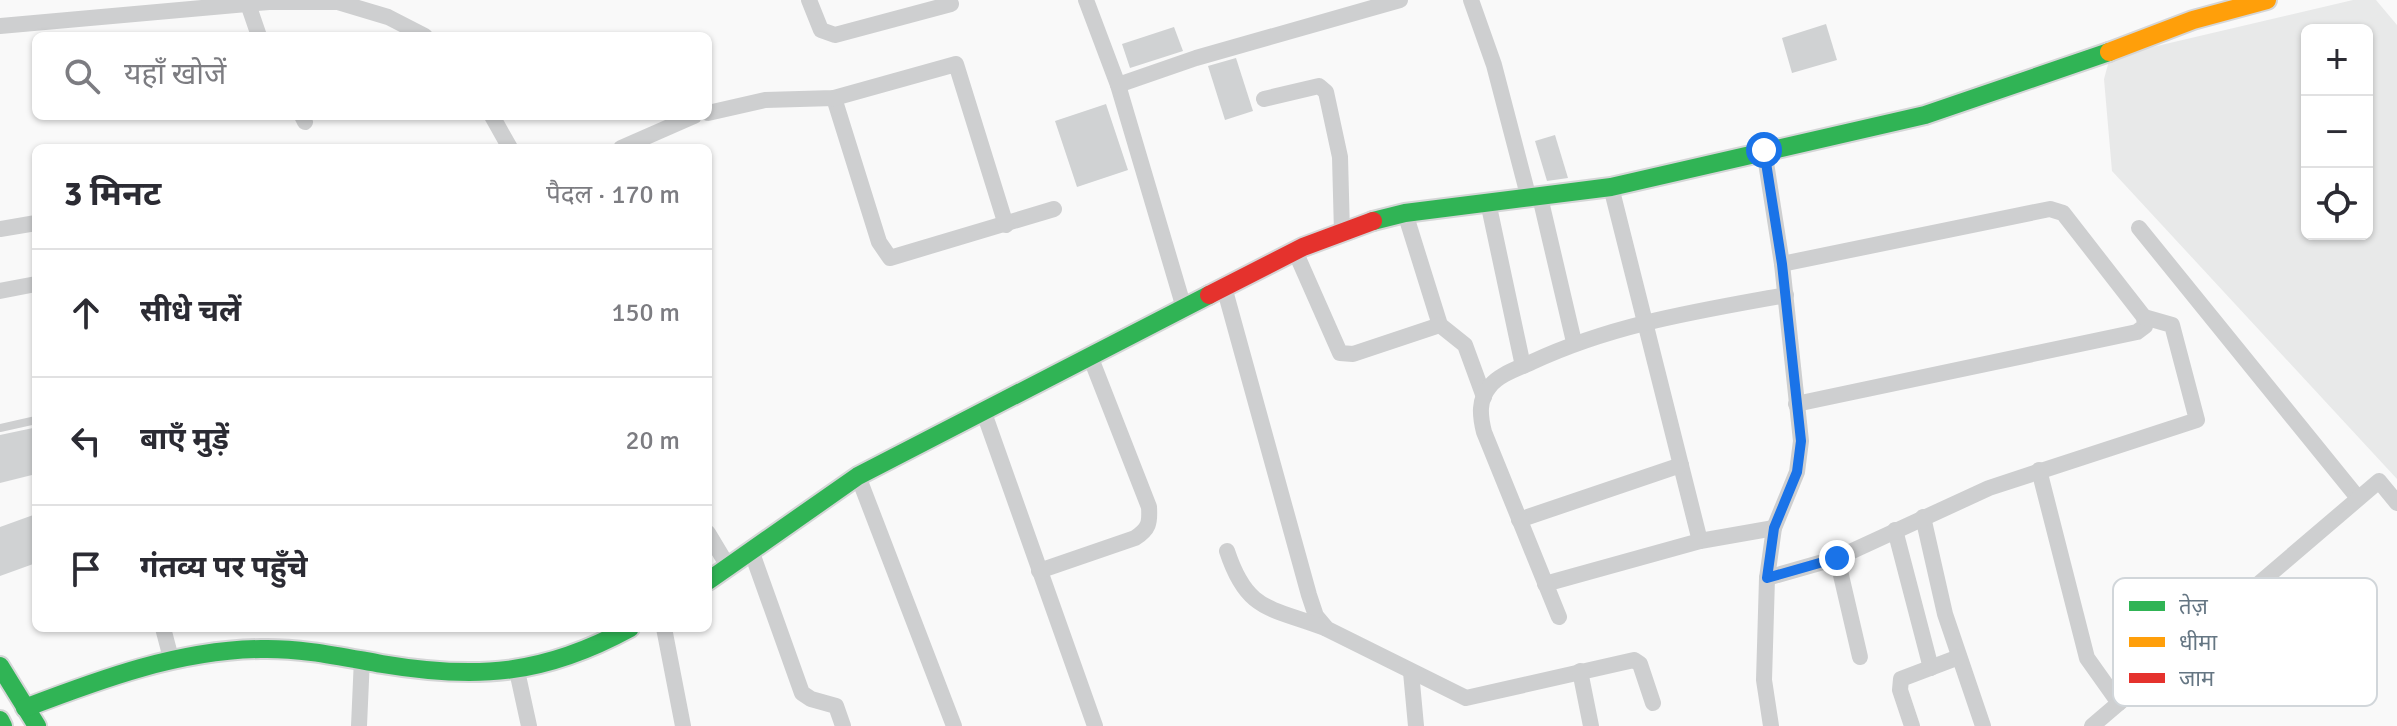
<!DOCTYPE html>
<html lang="hi">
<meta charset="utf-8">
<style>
body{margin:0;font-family:Signika,"Noto Sans Devanagari",sans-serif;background:#f7f7f7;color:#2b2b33}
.controls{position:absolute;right:24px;top:24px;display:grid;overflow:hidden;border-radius:12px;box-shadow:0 2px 6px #0004}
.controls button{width:72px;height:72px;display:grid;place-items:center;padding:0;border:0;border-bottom:2px solid #e1e1e2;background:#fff;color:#2b2b33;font:40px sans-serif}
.stop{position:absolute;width:24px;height:24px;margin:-18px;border:6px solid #1a73e8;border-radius:50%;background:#fff}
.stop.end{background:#1a73e8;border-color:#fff;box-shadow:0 2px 8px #0008}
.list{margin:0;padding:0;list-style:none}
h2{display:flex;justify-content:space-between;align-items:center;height:104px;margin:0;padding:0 32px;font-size:34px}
h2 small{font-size:26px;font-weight:400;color:#7c7c81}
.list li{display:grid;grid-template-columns:52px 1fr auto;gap:24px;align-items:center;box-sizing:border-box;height:128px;padding:0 32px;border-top:2px solid #e1e1e2}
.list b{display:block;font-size:30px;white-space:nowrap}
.list em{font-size:26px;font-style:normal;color:#7c7c81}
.icon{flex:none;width:44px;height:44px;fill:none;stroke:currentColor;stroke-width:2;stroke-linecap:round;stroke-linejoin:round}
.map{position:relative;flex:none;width:2397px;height:726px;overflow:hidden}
.search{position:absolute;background:#fff;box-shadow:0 2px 6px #0004;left:32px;top:32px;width:680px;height:88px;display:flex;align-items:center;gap:20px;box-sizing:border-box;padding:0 28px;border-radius:12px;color:#7c7c81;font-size:30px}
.panel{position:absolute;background:#fff;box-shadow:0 2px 6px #0004;left:32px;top:144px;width:680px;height:488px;border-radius:12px}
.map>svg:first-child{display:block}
.built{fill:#e8e9e9;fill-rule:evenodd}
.building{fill:#d0d2d3}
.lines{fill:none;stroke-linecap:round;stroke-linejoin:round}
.fast-casing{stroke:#d5d6d7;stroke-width:22}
.slow-casing{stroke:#d5d6d7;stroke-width:22}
.jam-casing{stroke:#d5d6d7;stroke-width:22}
.lane{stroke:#cecfd0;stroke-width:8}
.street{stroke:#cecfd0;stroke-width:16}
.fast{stroke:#30b455;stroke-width:18}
.slow{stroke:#ff9f0a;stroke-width:18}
.jam{stroke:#e5322d;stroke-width:18}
.route{stroke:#1a73e8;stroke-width:10}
.key{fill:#fff;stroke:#d1d6da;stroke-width:2}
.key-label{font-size:22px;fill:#657683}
</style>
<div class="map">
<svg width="2397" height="726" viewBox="0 0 2397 726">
<rect width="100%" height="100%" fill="#f9f9f9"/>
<path class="built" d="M2353 0H2376L2397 25V479L2112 171 2104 79 2110 57ZM2307 30H2367V234H2307Z"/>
<g class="building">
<polygon points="1826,24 1837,60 1792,73 1782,38"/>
<polygon points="1174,27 1183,51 1130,68 1122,44"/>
<polygon points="1236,58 1253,111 1225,120 1208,66"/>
<polygon points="1106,104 1128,170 1077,187 1055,121"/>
<polygon points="1555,135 1568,178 1547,181 1535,141"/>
<polygon points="33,428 36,474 0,483 0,435"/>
<polygon points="36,514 36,563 0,576 0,527"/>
</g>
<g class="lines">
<defs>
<g id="fast">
<polyline points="1373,221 1405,213 1611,187 1925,115 2109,52"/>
<polyline points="708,581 858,476 1209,295"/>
<polyline points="0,666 37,726"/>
<path d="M25 708C101 679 179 650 261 649 302 648 342 657 382 664 477 680 544 675 630 628"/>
<polyline points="0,720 3,726"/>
</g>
<polyline id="slow" points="2109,52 2193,20 2267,0"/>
<polyline id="jam" points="1209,295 1303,247 1373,221"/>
</defs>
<use href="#fast" class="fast-casing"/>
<use href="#slow" class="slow-casing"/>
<use href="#jam" class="jam-casing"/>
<polyline class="lane" points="0,428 36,420"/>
<g class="street">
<polyline points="809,0 821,30 835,35 951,4"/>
<polyline points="1086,0 1118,85 1184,308"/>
<polyline points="1471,0 1494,65 1529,199"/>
<polyline points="248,4 259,36"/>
<polyline points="0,26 269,2 338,2 388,17 425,36"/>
<polyline points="1118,85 1196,58 1400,0"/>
<polyline points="834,98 879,242 890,258 1054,209"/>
<polyline points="1264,99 1319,86 1326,92 1340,157 1342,233"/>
<polyline points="708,113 765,100 834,98 956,64 1006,225"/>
<polyline points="302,116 305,122"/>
<polyline points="492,116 510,148"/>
<polyline points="621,148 694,116"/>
<polyline points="1764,150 1782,264 1801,441 1797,472 1774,528 1767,578 1764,680 1771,726"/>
<polyline points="1611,187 1700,541"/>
<polyline points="1540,197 1574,342"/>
<polyline points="1488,202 1523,366"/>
<polyline points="1405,213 1440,325 1465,345 1484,397"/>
<polyline points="2139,228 2358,498"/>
<polyline points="0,229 36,223"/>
<polyline points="1295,251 1340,353 1353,354 1440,325"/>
<polyline points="1782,264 2050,209 2063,213 2144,317 2145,326 2137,332 1796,404"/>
<polyline points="1224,287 1309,595 1316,616 1327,629 1466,698 1634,660 1640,664 1653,703"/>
<polyline points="0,291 36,284"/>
<polyline points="984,413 1095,726"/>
<polyline points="2039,470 2087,658 2119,703"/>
<polyline points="858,476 954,726"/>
<polyline points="1923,517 1945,614 1983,726"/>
<polyline points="1519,520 1681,465"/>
<polyline points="1895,530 1931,668"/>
<polyline points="708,533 729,568"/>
<path d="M1227 551C1247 612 1270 607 1325 628"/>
<polyline points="752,553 802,693 811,699 836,706 843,726"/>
<polyline points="1837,558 1860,657"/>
<path d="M1039 571 1135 538C1149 529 1150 523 1149 507L1090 356"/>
<polyline points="1767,578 1837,558 1989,488 2197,420 2172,325 2144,317"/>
<polyline points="1545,584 1700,541 1774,528"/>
<path d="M1559 617 1484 432C1480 416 1478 400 1490 386 1500 374 1517 369 1532 362 1613 324 1698 311 1786 295"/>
<polyline points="163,628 172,662"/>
<polyline points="664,628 683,726"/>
<polyline points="517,671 529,726"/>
<polyline points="1580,671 1591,726"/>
<polyline points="1411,672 1416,726"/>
<polyline points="359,726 362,658"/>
<polyline points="1912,726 1900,690 1901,679 1959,657"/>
<polyline points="2092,726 2379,481 2397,503"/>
</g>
<use href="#fast" class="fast"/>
<use href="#slow" class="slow"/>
<use href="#jam" class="jam"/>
</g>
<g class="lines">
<polyline class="route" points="1764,150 1782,264 1801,441 1797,472 1774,528 1767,578 1837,558"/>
</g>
<rect x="2113" y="578" width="264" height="128" rx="12" class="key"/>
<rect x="2129" y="601" width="36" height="10" fill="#30b455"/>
<rect x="2129" y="637" width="36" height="10" fill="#ff9f0a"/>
<rect x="2129" y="673" width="36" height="10" fill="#e5322d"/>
<g class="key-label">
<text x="2179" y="614">तेज़</text>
<text x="2179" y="650">धीमा</text>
<text x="2179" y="686">जाम</text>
</g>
</svg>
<div class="controls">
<button>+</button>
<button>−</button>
<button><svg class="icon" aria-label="locate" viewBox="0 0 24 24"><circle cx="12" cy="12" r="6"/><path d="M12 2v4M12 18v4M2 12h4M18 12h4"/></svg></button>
</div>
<div class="stop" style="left:1764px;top:150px"></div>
<div class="stop end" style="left:1837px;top:558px"></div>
<div class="search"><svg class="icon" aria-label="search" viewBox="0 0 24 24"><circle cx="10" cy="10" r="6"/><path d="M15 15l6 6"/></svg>यहाँ खोजें</div>
<section class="panel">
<h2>3 मिनट<small>पैदल · 170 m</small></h2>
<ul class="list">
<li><svg class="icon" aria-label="ahead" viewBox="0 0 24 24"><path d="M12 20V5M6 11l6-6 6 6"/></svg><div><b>सीधे चलें</b></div><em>150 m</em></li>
<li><svg class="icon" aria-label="left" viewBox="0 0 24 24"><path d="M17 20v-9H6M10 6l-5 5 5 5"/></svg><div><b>बाएँ मुड़ें</b></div><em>20 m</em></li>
<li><svg class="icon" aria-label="arrive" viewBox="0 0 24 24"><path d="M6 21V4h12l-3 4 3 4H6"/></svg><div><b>गंतव्य पर पहुँचे</b></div></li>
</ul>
</section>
</div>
